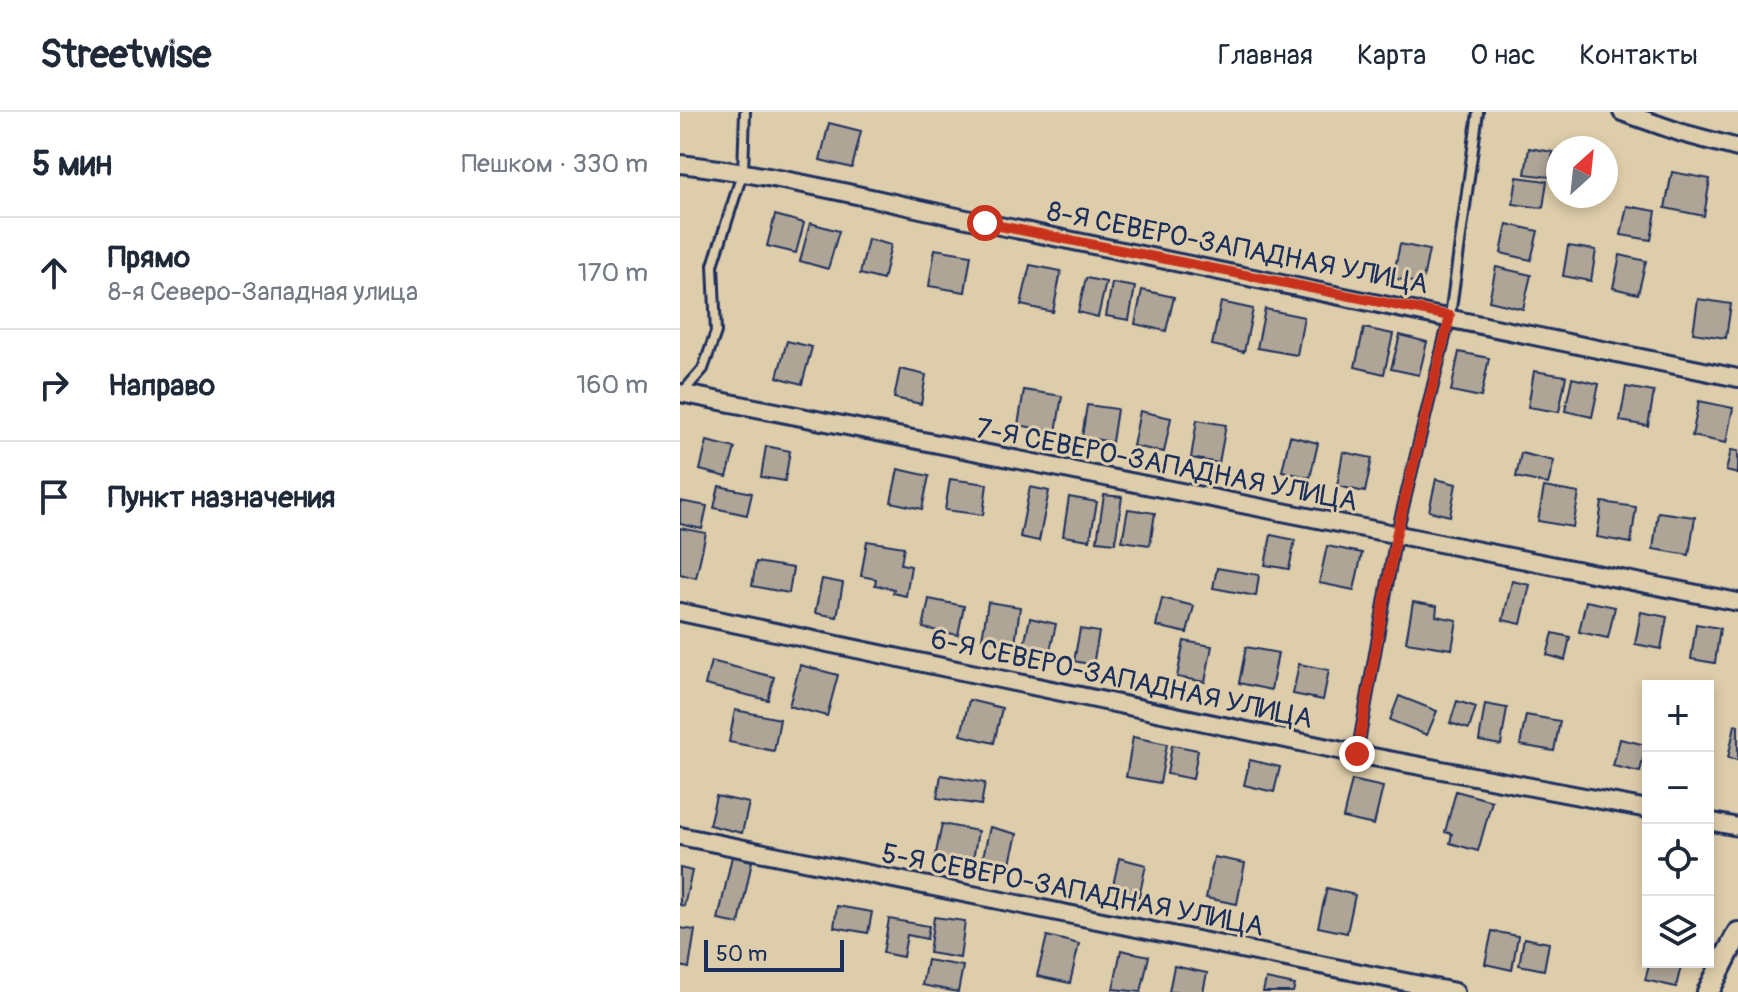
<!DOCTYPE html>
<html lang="ru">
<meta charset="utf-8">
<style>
body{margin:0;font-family:Pangolin,sans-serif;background:#f2f2f3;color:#1f2937}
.controls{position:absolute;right:24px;bottom:24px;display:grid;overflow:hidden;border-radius:0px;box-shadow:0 4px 12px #0003}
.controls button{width:72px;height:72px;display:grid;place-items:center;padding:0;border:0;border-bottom:2px solid #e0e1e3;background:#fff;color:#1f2937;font:40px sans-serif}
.compass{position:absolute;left:866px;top:24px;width:72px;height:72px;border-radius:50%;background:#fff;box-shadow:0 4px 12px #0003;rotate:27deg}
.scale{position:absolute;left:24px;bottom:20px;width:140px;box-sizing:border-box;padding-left:8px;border:4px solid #1b2f5e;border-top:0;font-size:22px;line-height:28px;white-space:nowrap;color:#1b2f5e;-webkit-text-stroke:6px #decdaa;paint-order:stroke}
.stop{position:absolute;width:24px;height:24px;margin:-18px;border:6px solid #c8321e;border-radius:50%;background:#fff}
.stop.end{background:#c8321e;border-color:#fff;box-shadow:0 2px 8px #0008}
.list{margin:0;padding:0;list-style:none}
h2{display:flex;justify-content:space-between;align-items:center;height:104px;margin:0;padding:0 32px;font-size:34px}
h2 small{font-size:26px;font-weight:400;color:#747a83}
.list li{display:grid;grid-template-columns:52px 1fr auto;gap:24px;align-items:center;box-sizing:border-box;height:112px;padding:0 32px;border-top:2px solid #e0e1e3}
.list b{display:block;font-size:30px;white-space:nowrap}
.list p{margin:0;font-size:26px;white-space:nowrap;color:#747a83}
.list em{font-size:26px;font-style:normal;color:#747a83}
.icon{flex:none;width:44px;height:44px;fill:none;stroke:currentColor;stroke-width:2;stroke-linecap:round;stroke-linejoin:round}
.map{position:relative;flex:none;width:1058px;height:880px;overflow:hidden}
header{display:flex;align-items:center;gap:48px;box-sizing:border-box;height:112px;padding:0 40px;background:#fff;border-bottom:2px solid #e0e1e3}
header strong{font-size:38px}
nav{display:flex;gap:44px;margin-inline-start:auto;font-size:28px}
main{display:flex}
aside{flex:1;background:#fff}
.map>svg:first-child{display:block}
.building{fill:#aea597;stroke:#1b2f5e;stroke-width:2}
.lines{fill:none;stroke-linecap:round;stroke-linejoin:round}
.service-casing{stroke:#1b2f5e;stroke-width:14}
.minor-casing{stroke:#1b2f5e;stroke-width:22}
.tertiary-casing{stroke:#1b2f5e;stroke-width:26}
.service{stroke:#decdaa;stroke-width:8}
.minor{stroke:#decdaa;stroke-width:16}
.tertiary{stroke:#decdaa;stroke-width:20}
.route{stroke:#c8321e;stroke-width:10}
.labels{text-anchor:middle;stroke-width:6;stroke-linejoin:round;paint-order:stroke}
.street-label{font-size:28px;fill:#1b2f5e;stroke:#decdaa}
</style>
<header>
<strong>Streetwise</strong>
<nav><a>Главная</a><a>Карта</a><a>О нас</a><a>Контакты</a></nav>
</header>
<main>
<aside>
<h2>5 мин<small>Пешком · 330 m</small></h2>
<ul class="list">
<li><svg class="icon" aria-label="ahead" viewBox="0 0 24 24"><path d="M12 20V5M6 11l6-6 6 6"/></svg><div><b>Прямо</b><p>8-я Северо-Западная улица</p></div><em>170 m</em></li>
<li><svg class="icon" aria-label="right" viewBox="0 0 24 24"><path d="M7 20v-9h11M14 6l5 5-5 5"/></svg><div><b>Направо</b></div><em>160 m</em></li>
<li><svg class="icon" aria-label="arrive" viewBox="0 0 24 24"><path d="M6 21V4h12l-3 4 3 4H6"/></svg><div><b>Пункт назначения</b></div></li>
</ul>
</aside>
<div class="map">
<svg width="1058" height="880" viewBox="0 0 1058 880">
<rect width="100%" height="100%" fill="#decdaa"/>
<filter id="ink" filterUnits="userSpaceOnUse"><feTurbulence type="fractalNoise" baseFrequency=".0125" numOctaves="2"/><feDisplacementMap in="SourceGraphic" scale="16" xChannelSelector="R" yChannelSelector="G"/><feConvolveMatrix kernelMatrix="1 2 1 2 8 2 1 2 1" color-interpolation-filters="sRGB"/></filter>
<g filter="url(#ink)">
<g class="building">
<polygon points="149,11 181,19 172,56 140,48"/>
<polygon points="849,36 873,40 869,65 845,62"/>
<polygon points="992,60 1030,67 1024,104 985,96"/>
<polygon points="837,65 867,69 863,96 833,92"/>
<polygon points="947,94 976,99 971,128 941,123"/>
<polygon points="95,103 124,111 116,141 87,134"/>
<polygon points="130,111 159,119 148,157 120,149"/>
<polygon points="827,112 858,119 851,148 821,141"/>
<polygon points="188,127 211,133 203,168 180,162"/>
<polygon points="720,132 749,138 742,172 713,166"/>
<polygon points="888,134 916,138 911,169 883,164"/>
<polygon points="255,137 291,143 285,180 249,174"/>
<polygon points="940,143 966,149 958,182 933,176"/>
<polygon points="350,153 381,159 373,200 341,193"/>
<polygon points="816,155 851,163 843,197 809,189"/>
<polygon points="406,166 426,170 418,205 398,200"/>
<polygon points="432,171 455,175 449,208 426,204"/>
<polygon points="462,178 494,185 486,219 455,212"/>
<polygon points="1018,187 1051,192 1046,226 1013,221"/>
<polygon points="541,190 573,197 564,240 532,233"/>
<polygon points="585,197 624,205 617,243 577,236"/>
<polygon points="684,216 713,222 704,262 675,255"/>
<polygon points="720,223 747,230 739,263 711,257"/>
<polygon points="107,229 132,235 122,272 97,265"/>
<polygon points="779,240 809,246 801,285 771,279"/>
<polygon points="220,257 246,263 241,292 214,286"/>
<polygon points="854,259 886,264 879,300 848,295"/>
<polygon points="892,266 919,272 912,305 885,299"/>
<polygon points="946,275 974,280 968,314 940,309"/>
<polygon points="344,278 382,284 376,320 338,313"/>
<polygon points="1019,289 1053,296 1046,331 1012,324"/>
<polygon points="407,293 437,297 432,330 402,325"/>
<polygon points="460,299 491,306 484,340 453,334"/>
<polygon points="517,308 546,313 539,351 511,346"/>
<polygon points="610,324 638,331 630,366 602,359"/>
<polygon points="27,329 55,336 47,365 20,358"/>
<polygon points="86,334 110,339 105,369 81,365"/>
<polygon points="1051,338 1058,339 1058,362 1046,359"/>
<polygon points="663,340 692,346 685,380 657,374"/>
<polygon points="841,341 874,349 868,372 836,365"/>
<polygon points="218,357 249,364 242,397 211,390"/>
<polygon points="270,367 307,372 303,403 265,398"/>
<polygon points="756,367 776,372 770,404 749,399"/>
<polygon points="39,374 72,381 67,403 34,396"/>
<polygon points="350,375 369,379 359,429 340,425"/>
<polygon points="864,375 899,381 893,415 858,409"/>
<polygon points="424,383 442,385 435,431 417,429"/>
<polygon points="389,385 417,390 410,428 383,424"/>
<polygon points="0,389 27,394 22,417 0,412"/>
<polygon points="922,390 956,395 951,431 917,425"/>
<polygon points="448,397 475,401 470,433 442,429"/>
<polygon points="978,400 1015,405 1009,443 973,437"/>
<polygon points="0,416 26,421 16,466 0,462"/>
<polygon points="591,423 615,428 609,457 585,453"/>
<polygon points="187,429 224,435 221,452 231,454 226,484 213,481 214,477 195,473 196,467 181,464"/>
<polygon points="647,434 682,441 674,478 639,471"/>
<polygon points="76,450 113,456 109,481 72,474"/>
<polygon points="537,456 579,463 576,484 533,476"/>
<polygon points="142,467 163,471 157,505 135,501"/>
<polygon points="832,469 850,473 841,512 823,508"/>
<polygon points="482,486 514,494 507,521 476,514"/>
<polygon points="249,487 284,494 278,523 243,516"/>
<polygon points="906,489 935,495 928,526 899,520"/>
<polygon points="308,490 340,495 335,532 302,527"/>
<polygon points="733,490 757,494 756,504 777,508 772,537 726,530"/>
<polygon points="961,500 987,505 981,537 955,532"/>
<polygon points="350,506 376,512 370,539 344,533"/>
<polygon points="1016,512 1040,516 1035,551 1011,547"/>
<polygon points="400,517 419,520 413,553 394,549"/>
<polygon points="873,521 890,525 885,548 867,543"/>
<polygon points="504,529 532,534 525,570 497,565"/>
<polygon points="566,535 598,541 591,578 559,571"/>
<polygon points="31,549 94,565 88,588 25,573"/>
<polygon points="619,552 649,558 643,588 613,582"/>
<polygon points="120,553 158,563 147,604 109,594"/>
<polygon points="719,584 757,599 747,623 710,608"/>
<polygon points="289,588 322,596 314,631 281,623"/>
<polygon points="777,589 796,595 789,617 770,611"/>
<polygon points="805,592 827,596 821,633 799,629"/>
<polygon points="55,598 100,607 94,639 49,630"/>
<polygon points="846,603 880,609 874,639 840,633"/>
<polygon points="1055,613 1058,613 1058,648 1048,646"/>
<polygon points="453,625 487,632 480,671 446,665"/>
<polygon points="940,627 966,633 960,660 933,654"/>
<polygon points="492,633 518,638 513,667 487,662"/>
<polygon points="570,648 600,655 594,680 564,673"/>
<polygon points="261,663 305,671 301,693 257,686"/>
<polygon points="672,668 703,675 694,713 663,706"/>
<polygon points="776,679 812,689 798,739 770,731 772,722 765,720"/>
<polygon points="36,684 69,691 62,721 29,713"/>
<polygon points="262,712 298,719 292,753 255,746"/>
<polygon points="310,715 337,722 329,755 302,749"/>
<polygon points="52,744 72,749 59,812 38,808"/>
<polygon points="534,745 565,751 557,792 526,786"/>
<polygon points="439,746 466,753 459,785 432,778"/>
<polygon points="0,756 12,759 4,794 0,793"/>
<polygon points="647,776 675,783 667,821 638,815"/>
<polygon points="157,794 192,800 188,821 154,815"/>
<polygon points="254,805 285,809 280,846 249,841"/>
<polygon points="209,807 249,814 247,827 227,823 223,845 203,841"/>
<polygon points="0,816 15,818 9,856 0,854"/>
<polygon points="812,819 838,824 832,858 805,852"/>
<polygon points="367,824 399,832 390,871 357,864"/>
<polygon points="844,826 869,831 864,858 839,853"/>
<polygon points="441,838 469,844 461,880 433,877"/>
<polygon points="247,848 283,854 278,880 242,873"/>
<polygon points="970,850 1002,850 996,875 965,868"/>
<polygon points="494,854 527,861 523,880 489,880"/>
<polygon points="586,867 615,873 613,880 583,880"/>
</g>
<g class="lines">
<defs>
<g id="service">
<polyline points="3,280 23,257 36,220 33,153 63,59 65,0"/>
<polyline points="677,642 716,424 770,204 798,0"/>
</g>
<g id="minor">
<polyline points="942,0 1002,21 1058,36"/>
<path d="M0 52C116 65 230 97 345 119 583 167 821 215 1058 266"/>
<polyline points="0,281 1058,490"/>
<polyline points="0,500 677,642 968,697"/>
<polyline points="1028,709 1058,715"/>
<polyline points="0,724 775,880"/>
</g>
<polyline id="tertiary" points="1028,880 1058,821"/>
</defs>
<use href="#service" class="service-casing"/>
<use href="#minor" class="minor-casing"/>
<use href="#tertiary" class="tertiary-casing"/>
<use href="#service" class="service"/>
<use href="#minor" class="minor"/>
<use href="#tertiary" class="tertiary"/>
</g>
</g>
<g class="lines" filter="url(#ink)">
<polyline class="route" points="305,111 770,204 716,424 677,642"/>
</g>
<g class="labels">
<g class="street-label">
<text transform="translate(558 135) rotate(11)" y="10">8-Я СЕВЕРО-ЗАПАДНАЯ УЛИЦА</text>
<text transform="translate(487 352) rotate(11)" y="10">7-Я СЕВЕРО-ЗАПАДНАЯ УЛИЦА</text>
<text transform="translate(442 566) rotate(12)" y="10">6-Я СЕВЕРО-ЗАПАДНАЯ УЛИЦА</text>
<text transform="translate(393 777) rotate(11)" y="10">5-Я СЕВЕРО-ЗАПАДНАЯ УЛИЦА</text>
</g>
</g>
</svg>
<div class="controls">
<button>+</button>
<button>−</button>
<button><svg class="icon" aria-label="locate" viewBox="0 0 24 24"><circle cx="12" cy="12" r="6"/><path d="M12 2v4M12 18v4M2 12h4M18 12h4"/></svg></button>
<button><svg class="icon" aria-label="layers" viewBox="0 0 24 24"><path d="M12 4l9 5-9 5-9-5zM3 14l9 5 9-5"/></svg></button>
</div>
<svg class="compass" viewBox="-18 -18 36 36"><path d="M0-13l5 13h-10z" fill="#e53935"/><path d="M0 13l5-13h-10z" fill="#747a83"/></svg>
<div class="scale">50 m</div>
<div class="stop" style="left:305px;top:111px"></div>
<div class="stop end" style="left:677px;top:642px"></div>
</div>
</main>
